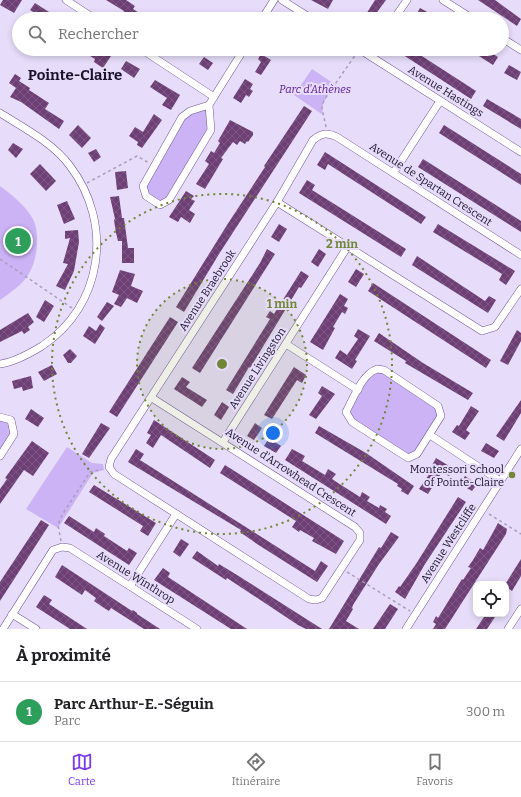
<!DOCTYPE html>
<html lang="fr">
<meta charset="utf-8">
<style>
body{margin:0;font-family:Bitter,serif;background:#f6f6f6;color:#202124}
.controls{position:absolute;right:12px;bottom:12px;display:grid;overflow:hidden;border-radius:8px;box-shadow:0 2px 6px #0003}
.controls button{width:36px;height:36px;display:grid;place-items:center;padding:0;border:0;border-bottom:1px solid #e0e0e0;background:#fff;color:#202124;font:20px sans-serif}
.you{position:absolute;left:273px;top:433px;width:14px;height:14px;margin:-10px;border:3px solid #fff;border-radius:50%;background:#1a73e8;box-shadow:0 0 0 6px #1a73e833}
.badge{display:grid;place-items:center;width:26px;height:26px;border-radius:50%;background:#7c3aed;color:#fff;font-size:13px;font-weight:700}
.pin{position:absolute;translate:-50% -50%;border:2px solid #fff;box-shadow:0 1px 4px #0006}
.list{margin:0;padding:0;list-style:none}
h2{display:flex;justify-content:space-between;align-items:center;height:52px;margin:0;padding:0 16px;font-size:17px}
h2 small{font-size:13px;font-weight:400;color:#757577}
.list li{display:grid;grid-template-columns:26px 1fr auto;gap:12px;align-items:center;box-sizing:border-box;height:60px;padding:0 16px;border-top:1px solid #e0e0e0}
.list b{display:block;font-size:15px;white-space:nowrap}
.list p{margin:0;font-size:13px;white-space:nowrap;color:#757577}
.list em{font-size:13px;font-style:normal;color:#757577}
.icon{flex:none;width:22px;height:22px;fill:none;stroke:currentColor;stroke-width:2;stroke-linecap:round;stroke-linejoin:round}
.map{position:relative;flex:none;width:521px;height:629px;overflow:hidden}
.search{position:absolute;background:#fff;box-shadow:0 2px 6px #0003;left:12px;right:12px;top:12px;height:44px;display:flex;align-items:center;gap:10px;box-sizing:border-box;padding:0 14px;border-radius:22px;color:#757577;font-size:15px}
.sheet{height:112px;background:#fff}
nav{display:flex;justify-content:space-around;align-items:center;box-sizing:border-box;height:56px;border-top:1px solid #e0e0e0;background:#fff;font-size:11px;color:#757577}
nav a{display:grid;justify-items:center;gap:2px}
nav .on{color:#7c3aed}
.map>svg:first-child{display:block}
.green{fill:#ccb3f6}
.building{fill:url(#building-cross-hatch)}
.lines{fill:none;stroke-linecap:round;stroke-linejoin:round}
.minor-casing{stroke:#705696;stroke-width:8}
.path{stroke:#a99fbb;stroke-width:1.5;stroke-dasharray:3 3;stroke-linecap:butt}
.minor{stroke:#fff;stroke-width:7}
.ring{fill:none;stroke:#728637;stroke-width:2;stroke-dasharray:2 4}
.poi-dot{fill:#728637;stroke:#e7ddfa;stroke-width:1.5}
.labels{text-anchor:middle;stroke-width:4;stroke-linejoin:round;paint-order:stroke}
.park-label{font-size:11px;font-style:italic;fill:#581693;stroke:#e7ddfa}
.street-label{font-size:11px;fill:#1c122b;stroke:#e7ddfa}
.poi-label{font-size:11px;fill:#1c122b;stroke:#e7ddfa;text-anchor:end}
.district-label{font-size:15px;font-weight:bold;fill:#1c122b;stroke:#e7ddfa}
.centre{fill:#728637;stroke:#e7ddfa;stroke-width:2}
.ring-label{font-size:12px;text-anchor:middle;font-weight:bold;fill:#728637;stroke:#e7ddfa;stroke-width:4;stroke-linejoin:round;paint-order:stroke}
</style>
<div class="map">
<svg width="521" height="629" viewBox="0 0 521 629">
<defs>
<pattern id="building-cross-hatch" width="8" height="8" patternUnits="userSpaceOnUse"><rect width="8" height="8" fill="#6d3f75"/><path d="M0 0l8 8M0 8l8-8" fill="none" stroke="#7d5784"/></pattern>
</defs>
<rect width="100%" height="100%" fill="#e7ddfa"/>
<g class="green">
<path d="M312 69 336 85C329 96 320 101 323 115L294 95Z"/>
<polygon points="209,105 212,122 169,200 160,205 146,196 143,186 182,117"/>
<path d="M0 186C11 194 26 206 33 219 41 235 37 264 26 278 19 287 10 293 0 300Z"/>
<polygon points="377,369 440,411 417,454 408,458 352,422 346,412 358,390"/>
<polygon points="0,417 4,417 14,427 0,456"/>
<polygon points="67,447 92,463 103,464 104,470 93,473 58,528 26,509"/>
</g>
<g class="building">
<polygon points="3,0 22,0 14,13 0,5"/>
<polygon points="106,0 126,0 135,6 133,9 139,13 136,19 128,18 122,15 124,11"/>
<polygon points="311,0 333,0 328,9"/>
<polygon points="375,0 386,0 372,19 363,19"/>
<polygon points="478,0 495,0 521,19 517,26"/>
<polygon points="35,3 49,12 45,19 30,10"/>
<polygon points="420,8 429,13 425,19 414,19"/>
<polygon points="79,49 106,49 113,53 103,68 94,62 95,59"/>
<polygon points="394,49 411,49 476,91 471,99"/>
<polygon points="468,49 485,49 498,57 493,65"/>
<polygon points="261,54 271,60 261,75 255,72 261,62 258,59"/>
<polygon points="204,57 213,63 208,70 199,64"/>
<polygon points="126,61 140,69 134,78 121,69"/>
<polygon points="509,65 521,72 517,80 504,73"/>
<polygon points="15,74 21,78 19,81 30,88 29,90 49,103 45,109 64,121 59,129 21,102 10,97 16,88 9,83"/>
<polygon points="245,79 253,84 250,89 253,91 249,97 246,95 241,103 233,98"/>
<polygon points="155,80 180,95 171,110 162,105 167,98 150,87"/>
<polygon points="487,99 521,119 521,129 483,106"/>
<polygon points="304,106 312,111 219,254 184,312 176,307 227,225 265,167 264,166"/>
<polygon points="154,114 162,120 142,148 137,145 138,142 129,136 135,127 143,132"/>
<polygon points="230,120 253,132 253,135 248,142 247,141 245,144 240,141 237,145 233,142 221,158 223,159 205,189 196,184 209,164 205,161 211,151 214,153 220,143 218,141"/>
<polygon points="78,125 91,138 82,148 69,135"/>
<polygon points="444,125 521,174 521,185 439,133"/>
<polygon points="13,143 23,149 16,158 8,150"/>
<polygon points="96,149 101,157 94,162 88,153"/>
<polygon points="325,152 426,217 421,224 328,164 325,170 317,165"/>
<polygon points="423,159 521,221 521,232 418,167"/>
<polygon points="40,164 56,181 46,191 30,174"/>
<polygon points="126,171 128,188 117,190 115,172"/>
<polygon points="307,180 315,185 312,190 406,249 401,257 299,193"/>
<polygon points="186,191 194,196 191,199 195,201 189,210 195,214 190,223 181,217 178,222 169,217"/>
<polygon points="119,196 122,218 124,218 128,248 134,248 134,263 122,263 122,241 118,241 116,233 114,220 115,219 110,197"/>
<polygon points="67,201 75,219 64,224 57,205"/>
<polygon points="279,224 287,229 279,242 271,237"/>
<polygon points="438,224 515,271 506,285 499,280 502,274 433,232"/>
<polygon points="78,230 79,242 74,271 65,290 56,286 68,264 63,263 70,238 65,239 65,231"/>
<polygon points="267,249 275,254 200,373 192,368 260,263"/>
<polygon points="319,249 326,254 318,267 311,262"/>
<polygon points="417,256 485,301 489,296 496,300 488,313 412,265"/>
<polygon points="356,269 364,274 356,287 348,282"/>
<polygon points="120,270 135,274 131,286 143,291 137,303 127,298 121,307 114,304 119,295 112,292"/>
<polygon points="301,271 309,276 301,288 299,287 250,368 249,367 233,394 226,390 270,319 266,317 270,311 274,314"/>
<polygon points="373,283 491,360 486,368 368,291"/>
<polygon points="340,294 348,299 344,306 348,308 345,314 342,312 333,327 335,328 323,350 310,342"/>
<polygon points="45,300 54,306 44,322 36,317"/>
<polygon points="107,302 114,306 102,321 97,317"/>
<polygon points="28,313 34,322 28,327 30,330 24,334 22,331 0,342 0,330"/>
<polygon points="170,317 178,322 117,417 109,412"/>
<polygon points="100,324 105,328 95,344 83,336 89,326 96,331"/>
<polygon points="358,329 370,336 355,360 357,361 352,369 335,358 340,350 347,355 358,339 354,336"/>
<polygon points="517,330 521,333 521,341 508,365 500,361"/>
<polygon points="379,333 423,363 473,393 468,400 405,363 406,361 374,341"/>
<polygon points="70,349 77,356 71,363 68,363 63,355"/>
<polygon points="52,365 57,374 44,381 38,372"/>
<polygon points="294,367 306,375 302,383 297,380 272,419 264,415"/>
<polygon points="31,376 33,388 23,391 22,387 14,389 12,381"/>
<polygon points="182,377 190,382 186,387 207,400 202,407 174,389"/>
<polygon points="322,386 335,394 316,419 309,415 322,396 318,393"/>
<polygon points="521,400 521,413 504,441 496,436"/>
<polygon points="222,402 229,407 221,420 214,415"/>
<polygon points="471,406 479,411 466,430 470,433 465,440 452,432 457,425 459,426"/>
<polygon points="31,409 44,418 38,427 25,419"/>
<polygon points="154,420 215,460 210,468 161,435 153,448 146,443 151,435 147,433"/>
<polygon points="101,423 110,428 89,458 82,454"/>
<polygon points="255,423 262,428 254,440 247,436"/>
<polygon points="319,426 366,453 414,486 408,495 401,491 402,489 397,486 398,484 315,433"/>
<polygon points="269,438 281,446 276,453 264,446"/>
<polygon points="32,441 49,453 33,476 24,470 0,504 0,489 7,479 5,478"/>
<polygon points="486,443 499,451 494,458 481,451"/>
<polygon points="136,449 144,454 140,460 315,571 321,561 328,566 317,582 257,544 240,532 241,530 128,462"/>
<polygon points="292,449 305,456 302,461 325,475 328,469 336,474 332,479 338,483 360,497 362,492 370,497 367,501 379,508 380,505 387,509 385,512 391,516 386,524 285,460"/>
<polygon points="436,458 454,469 449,476 442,472 428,494 419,489 434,467 432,465"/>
<polygon points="225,465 344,541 336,554 312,541 314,538 300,530 299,532 292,527 296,521 220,473"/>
<polygon points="465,476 477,484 472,491 460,484"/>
<polygon points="94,485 156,523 148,536 140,531 143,526 89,492"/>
<polygon points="458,497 466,502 425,564 405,599 395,592 399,586 400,587 416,564"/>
<polygon points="69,516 94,532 96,528 105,534 104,536 127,551 129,548 137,553 129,565 64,523"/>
<polygon points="41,520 49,525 0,601 0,582"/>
<polygon points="498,523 507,529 506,534 445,629 433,629 436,624 433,622 436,616 438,618 462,579 463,580 471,568 468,567 473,560 480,548 483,550 491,536"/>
<polygon points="391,532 399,537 379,564 353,605 352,608 353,609 346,621 359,629 329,629 379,547 381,548"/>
<polygon points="181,539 189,544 180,557 173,552"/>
<polygon points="197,551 218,566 219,564 237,575 322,629 306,629 298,625 227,578 226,580 192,558"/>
<polygon points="521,559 521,576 512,591 506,587 506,583"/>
<polygon points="62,565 132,611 133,610 137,613 137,614 160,629 144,629 111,608 109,611 104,608 94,601 96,598 85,590 82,595 55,577"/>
<polygon points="163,568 170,573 168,577 247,629 231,629 154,580"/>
<polygon points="44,595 52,600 49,604 87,629 70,629 36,607"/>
<polygon points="390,604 398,609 385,629 373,629"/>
<polygon points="486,614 495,617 487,629 476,629"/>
</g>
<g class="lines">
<defs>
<g id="minor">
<polyline points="66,0 95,19"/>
<polyline points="282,0 312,19"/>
<polyline points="443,0 473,19"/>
<polyline points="262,19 274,0"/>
<polyline points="394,19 407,0"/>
<polyline points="502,38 521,50"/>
<polyline points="141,49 214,97"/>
<polyline points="359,49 521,152"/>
<polyline points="370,56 375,49"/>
<polyline points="209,105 211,130 169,200 160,205 146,196 143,186 182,117 190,111 209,105 244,49"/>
<path d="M0 113C24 128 53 143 70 166 114 224 103 306 42 346 29 354 15 362 0 364"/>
<polyline points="394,172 440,101"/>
<polyline points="277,202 482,331 495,327 521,289"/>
<polyline points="286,344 358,390"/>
<path d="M377 369 384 370 438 406 441 416 417 454 408 458 352 422 346 412C353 399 362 374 377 369Z"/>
<path d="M152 398 355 527 360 533V540L322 598 316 600 309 599 114 474 109 467 111 459 277 202 313 140C322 133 327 132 337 137L521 255"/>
<polyline points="0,417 11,420 14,434 0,456"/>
<polyline points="430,435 500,481"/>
<polyline points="223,442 348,246"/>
<polyline points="130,586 176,514"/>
<polyline points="12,614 36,629"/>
<polyline points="3,629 53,550 62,547 70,548 197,629"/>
<polyline points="406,629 521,449"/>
<polyline points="508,629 521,609"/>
</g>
</defs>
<use href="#minor" class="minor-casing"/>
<g class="path">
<polyline points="326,127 322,108 324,100 356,54"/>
<polyline points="87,183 137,156 149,163"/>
<polyline points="0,259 72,308"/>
<polyline points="489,514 521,534"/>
<polyline points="61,541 58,525 62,515 90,472 102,469"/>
<polyline points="347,572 410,611"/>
</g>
<use href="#minor" class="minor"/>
</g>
<circle cx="222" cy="364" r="85" fill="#728637" fill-opacity=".12"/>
<g class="ring">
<circle cx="222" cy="364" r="85"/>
<circle cx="222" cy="364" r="170"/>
</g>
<circle class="poi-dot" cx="512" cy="475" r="4"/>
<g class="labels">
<g class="park-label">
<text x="315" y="93">Parc d'Athènes</text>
</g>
<g class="street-label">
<text transform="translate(446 91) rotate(32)" y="4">Avenue Hastings</text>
<text transform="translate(431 184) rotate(33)" y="4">Avenue de Spartan Crescent</text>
<text transform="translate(207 290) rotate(-57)" y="4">Avenue Braebrook</text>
<text transform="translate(257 368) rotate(-57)" y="4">Avenue Livingston</text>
<text transform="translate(291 472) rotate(33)" y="4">Avenue d'Arrowhead Crescent</text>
<text transform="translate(448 543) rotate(-57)" y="4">Avenue Westcliffe</text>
<text transform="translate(136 577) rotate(32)" y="4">Avenue Winthrop</text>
</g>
<g class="poi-label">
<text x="504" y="473">Montessori School<tspan x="504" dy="13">of Pointe-Claire</tspan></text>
</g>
<g class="district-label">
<text x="75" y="80">Pointe-Claire</text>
</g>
</g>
<circle cx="222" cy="364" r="6" class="centre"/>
<g class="ring-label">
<text x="342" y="248">2 min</text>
<text x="282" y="308">1 min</text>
</g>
</svg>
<div class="controls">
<button><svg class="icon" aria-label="locate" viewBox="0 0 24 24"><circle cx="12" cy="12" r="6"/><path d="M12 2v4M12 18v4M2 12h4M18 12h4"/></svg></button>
</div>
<div class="you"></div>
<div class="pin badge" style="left:18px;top:241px;background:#2e9e5b">1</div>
<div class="search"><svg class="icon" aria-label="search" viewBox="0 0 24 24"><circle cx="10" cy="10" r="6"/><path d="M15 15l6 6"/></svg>Rechercher</div>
</div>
<section class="sheet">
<h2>À proximité<small></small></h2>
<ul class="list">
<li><span class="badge" style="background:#2e9e5b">1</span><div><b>Parc Arthur-E.-Séguin</b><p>Parc</p></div><em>300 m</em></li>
</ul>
</section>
<nav>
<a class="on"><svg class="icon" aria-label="map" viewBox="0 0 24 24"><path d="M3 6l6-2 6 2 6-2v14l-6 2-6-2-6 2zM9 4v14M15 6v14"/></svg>Carte</a>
<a><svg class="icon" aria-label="directions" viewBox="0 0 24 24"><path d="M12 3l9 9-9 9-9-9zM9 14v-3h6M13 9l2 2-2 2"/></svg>Itinéraire</a>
<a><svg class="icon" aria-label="saved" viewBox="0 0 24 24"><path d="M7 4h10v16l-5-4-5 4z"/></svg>Favoris</a>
</nav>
